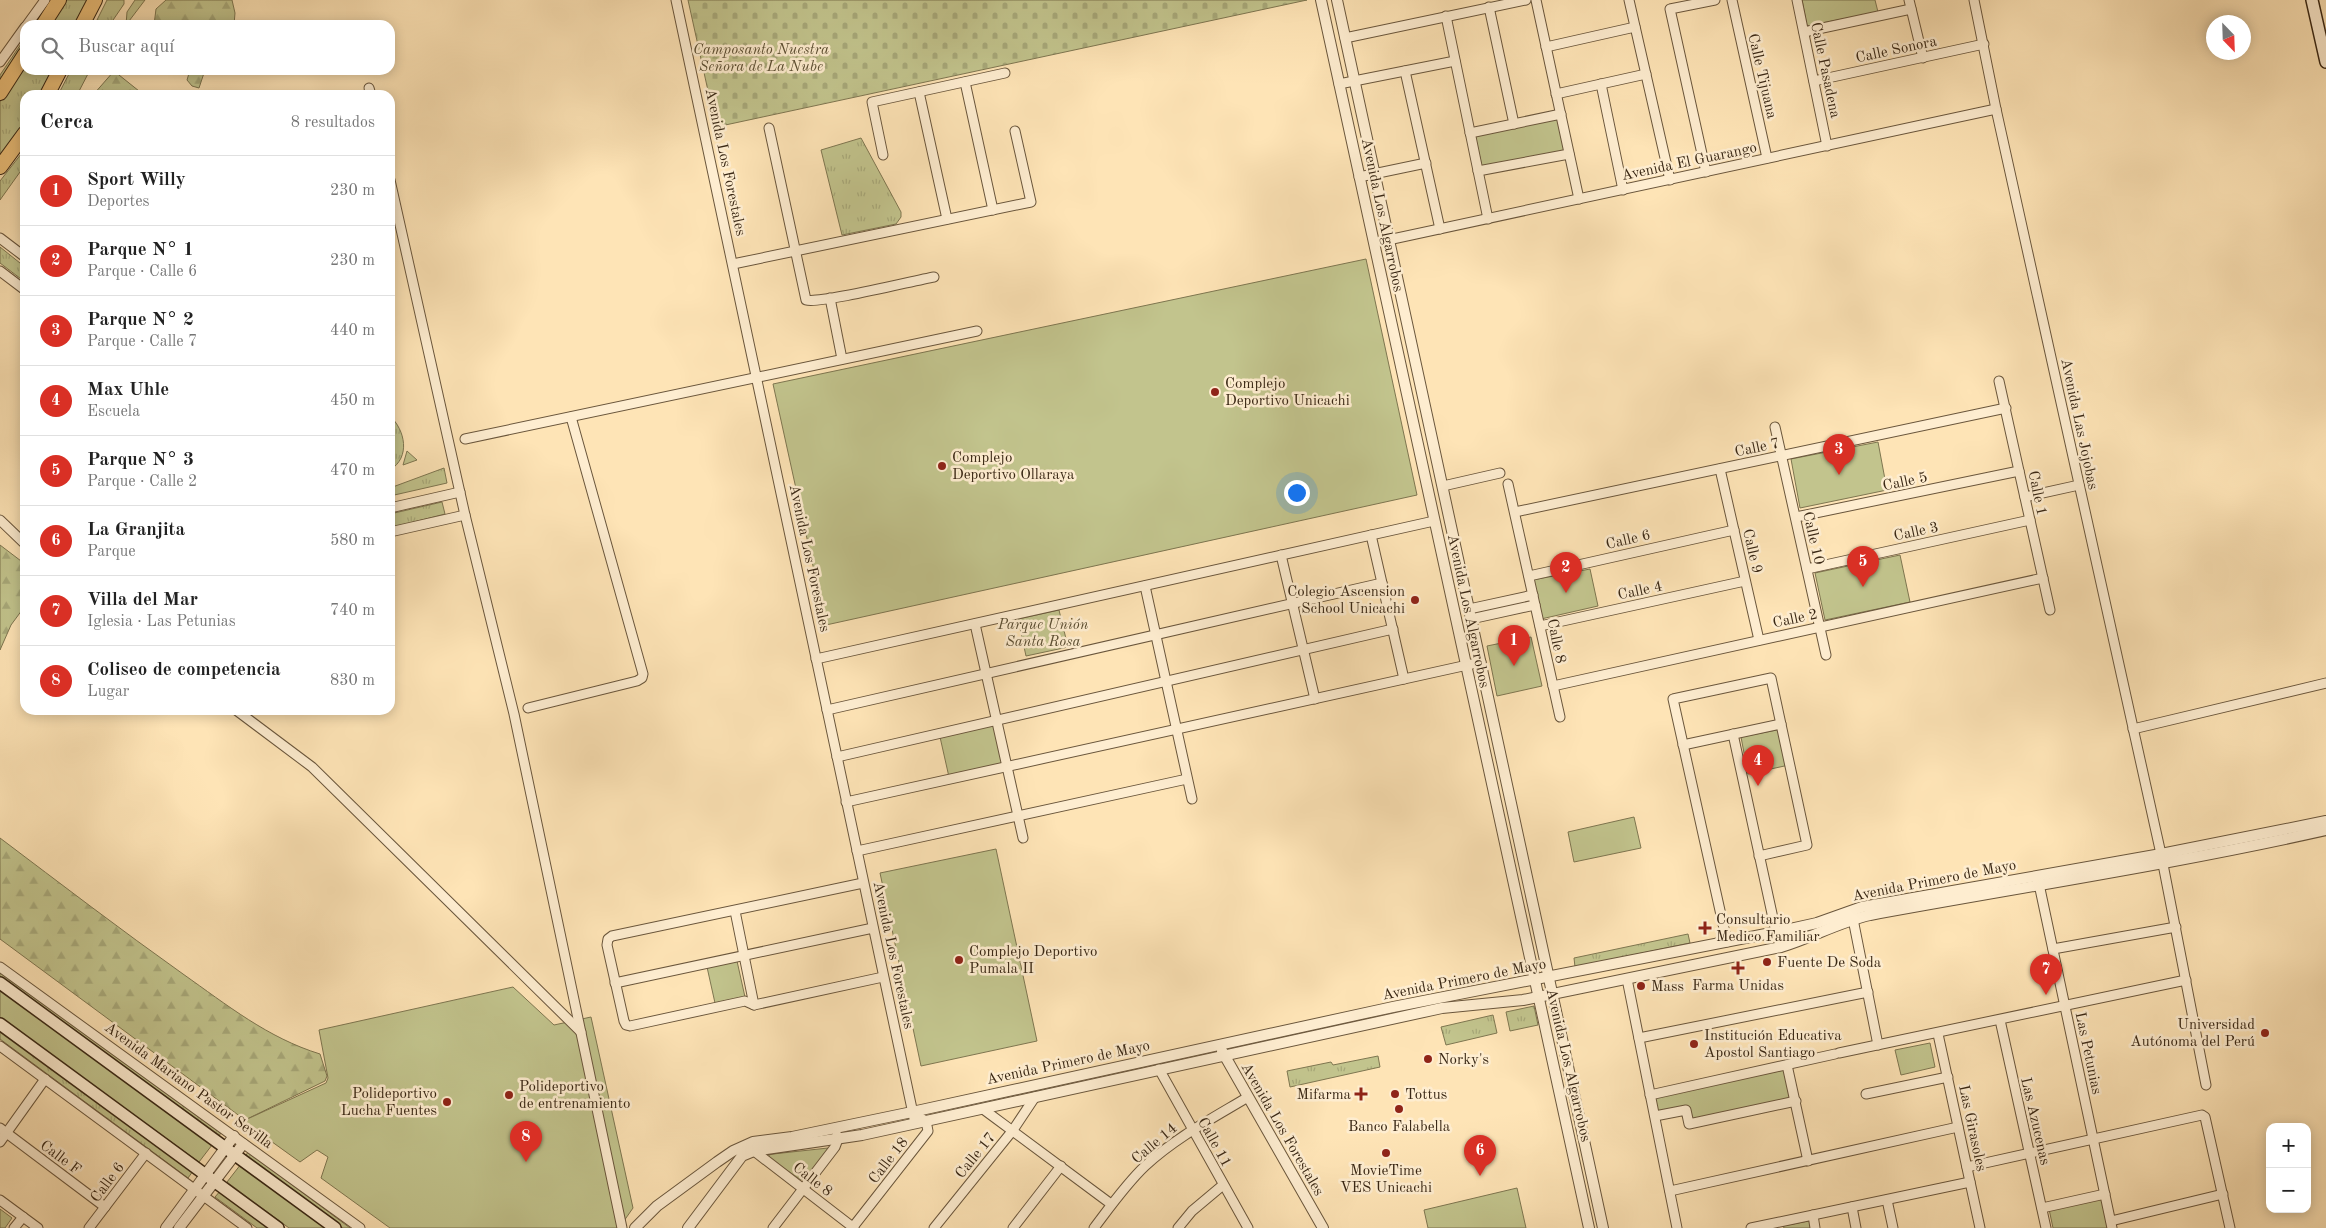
<!DOCTYPE html>
<html lang="es">
<meta charset="utf-8">
<style>
body{margin:0;font-family:"Old Standard TT",serif;background:#f6f6f6;color:#222}
.controls{position:absolute;right:15px;bottom:15px;display:grid;overflow:hidden;border-radius:10px;box-shadow:0 2px 12px #0003}
.controls button{width:45px;height:45px;display:grid;place-items:center;padding:0;border:0;border-bottom:1px solid #e0e0e0;background:#fff;color:#222;font:25px sans-serif}
.compass{position:absolute;left:2206px;top:15px;width:45px;height:45px;border-radius:50%;background:#fff;box-shadow:0 2px 12px #0003;rotate:157deg}
.you{position:absolute;left:1296px;top:492px;width:18px;height:18px;margin:-12px;border:4px solid #fff;border-radius:50%;background:#1a73e8;box-shadow:0 0 0 8px #1a73e833}
.badge{display:grid;place-items:center;width:32px;height:32px;border-radius:50%;background:#d93025;color:#fff;font-size:16px;font-weight:700}
.pin{position:absolute;translate:-50% -41px;filter:drop-shadow(0 1px 2px #0008)}
.pin::after{content:'';position:absolute;top:26px;width:18px;height:15px;background:inherit;clip-path:polygon(0 0,100% 0,50% 100%)}
.list{margin:0;padding:0;list-style:none}
h2{display:flex;justify-content:space-between;align-items:center;height:65px;margin:0;padding:0 20px;font-size:21px}
h2 small{font-size:16px;font-weight:400;color:#767676}
.list li{display:grid;grid-template-columns:32px 1fr auto;gap:15px;align-items:center;box-sizing:border-box;height:70px;padding:0 20px;border-top:1px solid #e0e0e0}
.list b{display:block;font-size:19px;white-space:nowrap}
.list p{margin:0;font-size:16px;white-space:nowrap;color:#767676}
.list em{font-size:16px;font-style:normal;color:#767676}
.icon{flex:none;width:28px;height:28px;fill:none;stroke:currentColor;stroke-width:2;stroke-linecap:round;stroke-linejoin:round}
.map{position:relative;flex:none;width:2326px;height:1228px;overflow:hidden}
.search{position:absolute;background:#fff;box-shadow:0 2px 12px #0003;left:20px;top:20px;width:375px;height:55px;display:flex;align-items:center;gap:12px;box-sizing:border-box;padding:0 18px;border-radius:15px;color:#767676;font-size:19px}
.panel{position:absolute;background:#fff;box-shadow:0 2px 12px #0003;left:20px;top:90px;width:375px;height:625px;border-radius:15px}
.map>svg:first-child{display:block}
.grass{fill:url(#grass-tufts);stroke:#7e7650}
.forest{fill:url(#forest-firs);stroke:#7e7650}
.cemetery{fill:url(#cemetery-stones);stroke:#7e7650}
.park{fill:#c2c48d;stroke:#7e7650}
.lines{fill:none;stroke-linecap:round;stroke-linejoin:round}
.minor-casing{stroke:#6a563c;stroke-width:11}
.tertiary-casing{stroke:#6a563c;stroke-width:12}
.secondary-casing{stroke:#392714;stroke-width:14}
.primary-casing{stroke:#392714;stroke-width:16}
.minor{stroke:#feedd0;stroke-width:9}
.tertiary{stroke:#feedd0;stroke-width:10}
.secondary{stroke:#feedd0;stroke-width:11}
.primary{stroke:#efc27b;stroke-width:14}
.poi-dot{fill:#8f2418;stroke:#feedd0;stroke-width:2}
.labels{text-anchor:middle;stroke-width:5;stroke-linejoin:round;paint-order:stroke}
.park-label{font-size:15px;font-style:italic;fill:#5b4e32;stroke:#feedd0}
.street-label{font-size:15px;fill:#392714;stroke:#feedd0}
.poi-label{font-size:15px;fill:#392714;stroke:#feedd0;text-anchor:start}
</style>
<div class="map">
<svg width="2326" height="1228" viewBox="0 0 2326 1228">
<defs>
<pattern id="grass-tufts" width="24" height="20" patternUnits="userSpaceOnUse" patternTransform="scale(1.25)"><rect width="24" height="20" fill="#c2c48d"/><path d="M3 7l-1-3M5 7V3M7 7l1-3M15 17l-1-3M17 17v-4M19 17l1-3" fill="none" stroke="#a7a879"/></pattern>
<pattern id="forest-firs" width="22" height="20" patternUnits="userSpaceOnUse" patternTransform="scale(1.25)"><rect width="22" height="20" fill="#c2c48d"/><path d="M5 1l3.5 6h-7zM16 11l3.5 6h-7z" fill="#a7a879"/></pattern>
<pattern id="cemetery-stones" width="16" height="16" patternUnits="userSpaceOnUse" patternTransform="scale(1.25)"><rect width="16" height="16" fill="#c2c48d"/><path d="M2 7V4a2 2 0 0 1 4 0v3zM10 15v-3a2 2 0 0 1 4 0v3z" fill="#a7a879"/></pattern>
</defs>
<rect width="100%" height="100%" fill="#fee4b6"/>
<filter id="stains"><feTurbulence type="fractalNoise" baseFrequency=".004" numOctaves="4"/><feColorMatrix values="0 0 0 0 .2 0 0 0 0 .09 0 0 0 0 .02 0 0 0 .5 -.17"/></filter>
<radialGradient id="worn" r=".72"><stop offset=".6" stop-color="#630" stop-opacity="0"/><stop offset="1" stop-color="#630" stop-opacity=".3"/></radialGradient>
<g class="grass">
<polygon points="64,0 90,0 77,25 49,25"/>
<polygon points="107,0 124,0 124,4 111,23 97,20"/>
<polygon points="135,0 145,0 126,25 127,12"/>
<polygon points="25,38 25,49 0,88 0,75"/>
<polygon points="25,63 25,70 55,70 42,95 25,95 25,125 0,159 0,102"/>
<polygon points="71,70 90,70 77,95 58,95"/>
<polygon points="861,138 901,212 901,217 896,224 842,235 821,150"/>
<polygon points="25,149 25,165 0,200 0,181"/>
<polygon points="0,247 25,267 25,282 0,263"/>
<path d="M390 416C405 430 411 457 390 470Z"/>
<polygon points="407,451 417,460 403,465"/>
<polygon points="444,468 447,483 390,496 390,488"/>
<polygon points="442,502 445,514 390,528 390,514"/>
<polygon points="1688,934 1690,943 1575,967 1574,958"/>
<polygon points="0,972 221,1133 218,1137 0,979"/>
<polygon points="1534,1006 1538,1025 1510,1031 1506,1012"/>
<polygon points="1493,1015 1497,1033 1446,1045 1441,1027"/>
<polygon points="0,1030 193,1171 188,1178 0,1039"/>
<polygon points="1378,1056 1380,1067 1290,1087 1287,1071 1331,1062 1333,1065"/>
<polygon points="248,1152 350,1228 343,1228 245,1157"/>
<polygon points="221,1190 272,1228 257,1228 215,1197"/>
</g>
<g class="forest">
<polygon points="166,0 232,0 235,13 234,25 154,25 156,9"/>
<polygon points="190,70 205,70 199,88 192,86 187,80"/>
<polygon points="114,71 144,95 93,95"/>
<polygon points="0,545 25,564 25,606 11,625 0,650"/>
<path d="M0 838C61 884 121 930 183 974 227 1005 268 1038 320 1054L327 1076 325 1081 245 1120 0 939Z"/>
</g>
<polygon class="cemetery" points="688,0 1307,0 716,127"/>
<g class="park">
<polygon points="1802,0 1875,0 1878,12 1807,26"/>
<polygon points="1559,118 1565,151 1482,167 1475,135"/>
<polygon points="1366,259 1417,495 826,625 773,384"/>
<polygon points="1878,442 1887,490 1800,508 1791,459"/>
<polygon points="1900,555 1910,602 1825,620 1815,573"/>
<polygon points="1590,569 1598,606 1541,619 1533,580"/>
<polygon points="1059,610 1068,647 1026,656 1018,619"/>
<polygon points="1531,637 1542,686 1497,696 1487,646"/>
<polygon points="995,725 1004,764 949,777 940,737"/>
<polygon points="1782,729 1789,765 1748,774 1741,737"/>
<polygon points="1634,817 1641,848 1574,862 1568,832"/>
<polygon points="996,849 1037,1041 921,1066 880,873"/>
<polygon points="737,961 745,997 715,1003 707,967"/>
<polygon points="513,987 554,1025 591,1017 633,1208 619,1228 390,1228 321,1178 328,1157 317,1150 300,1162 243,1121 326,1083 328,1078 319,1030"/>
<polygon points="0,990 212,1145 199,1162 0,1018"/>
<polygon points="1930,1043 1935,1067 1901,1075 1895,1050"/>
<polygon points="1784,1070 1790,1100 1693,1121 1690,1107 1657,1114 1653,1097"/>
<polygon points="828,1148 830,1149 805,1179 801,1180 769,1158 769,1155 773,1154"/>
<polygon points="241,1164 328,1228 289,1228 227,1182"/>
<polygon points="1517,1188 1526,1228 1428,1228 1424,1210"/>
<polygon points="2102,1198 2108,1228 2053,1228 2049,1209"/>
<polygon points="0,1209 12,1218 5,1228 0,1228"/>
<polygon points="1813,1220 1814,1228 1784,1228 1783,1226"/>
</g>
<g class="lines">
<defs>
<g id="minor">
<polyline points="676,0 915,1123"/>
<polyline points="1536,0 1579,199"/>
<polyline points="1629,0 1670,180"/>
<polyline points="1732,0 1767,158"/>
<polyline points="1797,0 1827,146"/>
<polyline points="1909,0 1923,58"/>
<polyline points="1974,0 1996,109 2161,854 2206,1085"/>
<polyline points="1489,7 1514,124"/>
<polyline points="1446,16 1488,219"/>
<polyline points="27,25 45,0"/>
<polyline points="1804,32 1911,9"/>
<polyline points="1345,38 1526,0"/>
<polyline points="1546,47 1635,27"/>
<polyline points="0,62 25,27"/>
<polyline points="1405,71 1440,229"/>
<polyline points="1814,81 1984,44"/>
<polyline points="965,82 993,210"/>
<polyline points="1339,84 1455,61"/>
<polyline points="1601,84 1623,190"/>
<polyline points="369,88 371,95"/>
<polyline points="919,92 947,219"/>
<polyline points="1556,94 1646,74"/>
<path d="M769 128 806 300C821 304 912 281 934 277"/>
<polyline points="1470,133 1561,114"/>
<polyline points="883,155 872,102 1005,73"/>
<polyline points="1478,171 1569,154"/>
<polyline points="1706,172 1670,9 1715,0"/>
<polyline points="1359,177 1426,163"/>
<polyline points="390,180 465,515 514,714 622,1228"/>
<polyline points="0,238 25,257"/>
<polyline points="1388,240 1996,109"/>
<polyline points="733,264 1031,202 1015,131"/>
<polyline points="0,271 25,290"/>
<polyline points="830,298 842,359"/>
<polyline points="1999,381 2050,610"/>
<polyline points="1775,427 1826,655"/>
<polyline points="465,439 977,331"/>
<polyline points="1720,469 1759,640"/>
<polyline points="1508,484 1560,717"/>
<polyline points="1443,486 1500,473"/>
<polyline points="2025,497 2079,485"/>
<polyline points="390,508 460,492"/>
<polyline points="1515,512 2006,408"/>
<polyline points="1796,517 2019,471"/>
<polyline points="0,520 25,544"/>
<polyline points="390,532 465,515"/>
<polyline points="1371,535 1404,679"/>
<polyline points="1281,555 1315,699"/>
<polyline points="1807,569 2030,520"/>
<polyline points="1529,576 1734,530"/>
<polyline points="1145,586 1192,799"/>
<polyline points="1469,609 1533,595"/>
<polyline points="1471,619 1535,605"/>
<polyline points="975,624 1023,838"/>
<polyline points="1540,626 1745,581"/>
<polyline points="816,659 1434,521"/>
<polyline points="1553,686 2043,578"/>
<polyline points="528,708 637,681 642,678 643,674 571,417"/>
<polyline points="236,710 312,767 581,1032"/>
<polyline points="827,710 1382,583"/>
<polyline points="2133,729 2326,683"/>
<polyline points="1733,734 1776,932"/>
<polyline points="1683,745 1781,724"/>
<polyline points="837,757 1393,629"/>
<polyline points="846,802 1481,662"/>
<polyline points="857,851 1187,779"/>
<polyline points="863,883 612,936 608,939 607,945 624,1021 626,1025 630,1026 745,1001 754,1005 883,977"/>
<polyline points="2039,884 2112,1228"/>
<polyline points="735,911 754,1005"/>
<polyline points="1853,919 1878,1045"/>
<polyline points="1727,942 1673,699 1771,678 1807,845 1759,856"/>
<polyline points="2053,949 2176,927"/>
<polyline points="0,967 360,1228"/>
<polyline points="1627,979 1677,1228"/>
<polyline points="615,983 873,928"/>
<polyline points="2000,1020 2046,1228"/>
<polyline points="1938,1034 1980,1228"/>
<polyline points="1639,1038 1868,992"/>
<polyline points="0,1046 247,1228"/>
<polyline points="1839,1053 2186,980"/>
<polyline points="1787,1065 1808,1161"/>
<polyline points="1159,1069 1248,1228"/>
<polyline points="1866,1094 1948,1077"/>
<polyline points="1650,1095 1835,1054"/>
<polyline points="983,1109 1111,1204"/>
<polyline points="1655,1116 1686,1110 1689,1124 1796,1101"/>
<polyline points="0,1128 105,1207"/>
<polyline points="0,1142 45,1079"/>
<polyline points="754,1151 854,1228"/>
<polyline points="1967,1167 2202,1115 2205,1117 2230,1228"/>
<polyline points="1670,1191 1958,1127"/>
<polyline points="0,1200 38,1228"/>
<polyline points="1887,1200 1893,1228"/>
<polyline points="1852,1207 1856,1228"/>
<polyline points="2042,1208 2105,1194"/>
<polyline points="1813,1215 1815,1228"/>
<polyline points="2111,1221 2223,1194"/>
<polyline points="853,1227 928,1131 926,1121 921,1118"/>
<polyline points="14,1228 23,1217"/>
<polyline points="89,1228 146,1153"/>
<polyline points="773,1228 835,1147 838,1139 837,1135"/>
<polyline points="934,1228 1013,1130 1035,1097"/>
<polyline points="1013,1228 1061,1166"/>
<path d="M1094 1228C1110 1207 1126 1184 1145 1166 1175 1138 1213 1118 1248 1097"/>
<polyline points="1178,1228 1192,1211 1223,1185"/>
<polyline points="1751,1228 1970,1182"/>
</g>
<g id="tertiary">
<polyline points="1321,0 1589,1228"/>
<polyline points="1337,0 1603,1228"/>
<polyline points="1222,1051 1323,1228"/>
<polyline points="166,1228 234,1136"/>
<polyline points="179,1228 243,1144"/>
<polyline points="635,1228 657,1206 717,1162 733,1151 753,1142 792,1137 912,1112 1393,1007 1776,932 1817,923 1862,907 2161,854 2326,821"/>
<path d="M688 1228 742 1156 754 1151 862 1135 1442 1008 1523 1000 1781 947C1811 938 1839 922 1870 915 2022 887 2175 864 2326 830"/>
</g>
<g id="secondary">
<polyline points="2312,0 2326,62"/>
<polyline points="0,983 335,1228"/>
<polyline points="0,1024 278,1228"/>
</g>
<g id="primary">
<polyline points="43,25 59,0"/>
<polyline points="82,25 95,0"/>
<polyline points="0,93 25,54"/>
<polyline points="47,95 60,70"/>
<polyline points="0,167 25,133"/>
</g>
</defs>
<use href="#minor" class="minor-casing"/>
<use href="#tertiary" class="tertiary-casing"/>
<use href="#secondary" class="secondary-casing"/>
<use href="#primary" class="primary-casing"/>
<use href="#minor" class="minor"/>
<use href="#tertiary" class="tertiary"/>
<use href="#secondary" class="secondary"/>
<use href="#primary" class="primary"/>
</g>
<g class="poi-dot">
<circle cx="1215" cy="392" r="5"/>
<circle cx="942" cy="466" r="5"/>
<circle cx="1415" cy="600" r="5"/>
<path d="M1702.5 920.5h5v5h5v5h-5v5h-5v-5h-5v-5h5z"/>
<circle cx="959" cy="960" r="5"/>
<circle cx="1767" cy="962" r="5"/>
<path d="M1735.5 960.5h5v5h5v5h-5v5h-5v-5h-5v-5h5z"/>
<circle cx="1641" cy="986" r="5"/>
<circle cx="2265" cy="1033" r="5"/>
<circle cx="1694" cy="1044" r="5"/>
<circle cx="1428" cy="1059" r="5"/>
<path d="M1358.5 1086.5h5v5h5v5h-5v5h-5v-5h-5v-5h5z"/>
<circle cx="1395" cy="1094" r="5"/>
<circle cx="509" cy="1095" r="5"/>
<circle cx="447" cy="1102" r="5"/>
<circle cx="1399" cy="1109" r="5"/>
<circle cx="1386" cy="1153" r="5"/>
</g>
<g class="labels">
<g class="park-label">
<text x="761" y="54">Camposanto Nuestra<tspan x="761" dy="17">Señora de La Nube</tspan></text>
<text x="1043" y="629">Parque Unión<tspan x="1043" dy="17">Santa Rosa</tspan></text>
</g>
<g class="street-label">
<text transform="translate(1896 49) rotate(-12)" y="5">Calle Sonora</text>
<text transform="translate(1826 70) rotate(78)" y="5">Calle Pasadena</text>
<text transform="translate(1763 76) rotate(77)" y="5">Calle Tijuana</text>
<text transform="translate(1689 161) rotate(-12)" y="5">Avenida El Guarango</text>
<text transform="translate(726 162) rotate(78)" y="5">Avenida Los Forestales</text>
<text transform="translate(1383 215) rotate(78)" y="5">Avenida Los Algarrobos</text>
<text transform="translate(2080 424) rotate(78)" y="5">Avenida Las Jojobas</text>
<text transform="translate(1757 447) rotate(-12)" y="5">Calle 7</text>
<text transform="translate(1905 481) rotate(-12)" y="5">Calle 5</text>
<text transform="translate(2038 493) rotate(78)" y="5">Calle 1</text>
<text transform="translate(1916 531) rotate(-12)" y="5">Calle 3</text>
<text transform="translate(1814 538) rotate(77)" y="5">Calle 10</text>
<text transform="translate(1628 539) rotate(-13)" y="5">Calle 6</text>
<text transform="translate(1753 551) rotate(77)" y="5">Calle 9</text>
<text transform="translate(810 558) rotate(78)" y="5">Avenida Los Forestales</text>
<text transform="translate(1640 590) rotate(-12)" y="5">Calle 4</text>
<text transform="translate(1469 611) rotate(78)" y="5">Avenida Los Algarrobos</text>
<text transform="translate(1795 618) rotate(-12)" y="5">Calle 2</text>
<text transform="translate(1557 641) rotate(78)" y="5">Calle 8</text>
<text transform="translate(1934 880) rotate(-11)" y="5">Avenida Primero de Mayo</text>
<text transform="translate(894 955) rotate(78)" y="5">Avenida Los Forestales</text>
<text transform="translate(1464 979) rotate(-11)" y="5">Avenida Primero de Mayo</text>
<text transform="translate(2089 1053) rotate(78)" y="5">Las Petunias</text>
<text transform="translate(1068 1062) rotate(-12)" y="5">Avenida Primero de Mayo</text>
<text transform="translate(1569 1065) rotate(77)" y="5">Avenida Los Algarrobos</text>
<text transform="translate(189 1085) rotate(36)" y="5">Avenida Mariano Pastor Sevilla</text>
<text transform="translate(2036 1121) rotate(77)" y="5">Las Azucenas</text>
<text transform="translate(1973 1128) rotate(78)" y="5">Las Girasoles</text>
<text transform="translate(1283 1129) rotate(60)" y="5">Avenida Los Forestales</text>
<text transform="translate(1215 1142) rotate(61)" y="5">Calle 11</text>
<text transform="translate(1154 1143) rotate(-40)" y="5">Calle 14</text>
<text transform="translate(975 1155) rotate(-51)" y="5">Calle 17</text>
<text transform="translate(61 1157) rotate(37)" y="5">Calle F</text>
<text transform="translate(888 1160) rotate(-52)" y="5">Calle 18</text>
<text transform="translate(813 1179) rotate(38)" y="5">Calle 8</text>
<text transform="translate(107 1182) rotate(-53)" y="5">Calle 6</text>
</g>
<g class="poi-label">
<text x="1225" y="388">Complejo<tspan x="1225" dy="17">Deportivo Unicachi</tspan></text>
<text x="952" y="462">Complejo<tspan x="952" dy="17">Deportivo Ollaraya</tspan></text>
<text x="1405" y="596" text-anchor="end">Colegio Ascension<tspan x="1405" dy="17">School Unicachi</tspan></text>
<text x="1716" y="924">Consultario<tspan x="1716" dy="17">Medico Familiar</tspan></text>
<text x="969" y="956">Complejo Deportivo<tspan x="969" dy="17">Pumala II</tspan></text>
<text x="1777" y="967">Fuente De Soda</text>
<text x="1738" y="990" text-anchor="middle">Farma Unidas</text>
<text x="1651" y="991">Mass</text>
<text x="2255" y="1029" text-anchor="end">Universidad<tspan x="2255" dy="17">Autónoma del Perú</tspan></text>
<text x="1704" y="1040">Institución Educativa<tspan x="1704" dy="17">Apostol Santiago</tspan></text>
<text x="1438" y="1064">Norky's</text>
<text x="519" y="1091">Polideportivo<tspan x="519" dy="17">de entrenamiento</tspan></text>
<text x="437" y="1098" text-anchor="end">Polideportivo<tspan x="437" dy="17">Lucha Fuentes</tspan></text>
<text x="1351" y="1099" text-anchor="end">Mifarma</text>
<text x="1405" y="1099">Tottus</text>
<text x="1399" y="1131" text-anchor="middle">Banco Falabella</text>
<text x="1386" y="1175" text-anchor="middle">MovieTime<tspan x="1386" dy="17">VES Unicachi</tspan></text>
</g>
</g>
<rect width="100%" height="100%" filter="url(#stains)"/>
<rect width="100%" height="100%" fill="url(#worn)"/>
</svg>
<div class="controls">
<button>+</button>
<button>−</button>
</div>
<svg class="compass" viewBox="-18 -18 36 36"><path d="M0-13l5 13h-10z" fill="#e53935"/><path d="M0 13l5-13h-10z" fill="#767676"/></svg>
<div class="you"></div>
<div class="pin badge" style="left:1514px;top:666px">1</div>
<div class="pin badge" style="left:1566px;top:593px">2</div>
<div class="pin badge" style="left:1839px;top:475px">3</div>
<div class="pin badge" style="left:1758px;top:786px">4</div>
<div class="pin badge" style="left:1863px;top:587px">5</div>
<div class="pin badge" style="left:1480px;top:1176px">6</div>
<div class="pin badge" style="left:2046px;top:995px">7</div>
<div class="pin badge" style="left:526px;top:1162px">8</div>
<div class="search"><svg class="icon" aria-label="search" viewBox="0 0 24 24"><circle cx="10" cy="10" r="6"/><path d="M15 15l6 6"/></svg>Buscar aquí</div>
<section class="panel">
<h2>Cerca<small>8 resultados</small></h2>
<ul class="list">
<li><span class="badge">1</span><div><b>Sport Willy</b><p>Deportes</p></div><em>230 m</em></li>
<li><span class="badge">2</span><div><b>Parque N° 1</b><p>Parque · Calle 6</p></div><em>230 m</em></li>
<li><span class="badge">3</span><div><b>Parque N° 2</b><p>Parque · Calle 7</p></div><em>440 m</em></li>
<li><span class="badge">4</span><div><b>Max Uhle</b><p>Escuela</p></div><em>450 m</em></li>
<li><span class="badge">5</span><div><b>Parque N° 3</b><p>Parque · Calle 2</p></div><em>470 m</em></li>
<li><span class="badge">6</span><div><b>La Granjita</b><p>Parque</p></div><em>580 m</em></li>
<li><span class="badge">7</span><div><b>Villa del Mar</b><p>Iglesia · Las Petunias</p></div><em>740 m</em></li>
<li><span class="badge">8</span><div><b>Coliseo de competencia</b><p>Lugar</p></div><em>830 m</em></li>
</ul>
</section>
</div>
